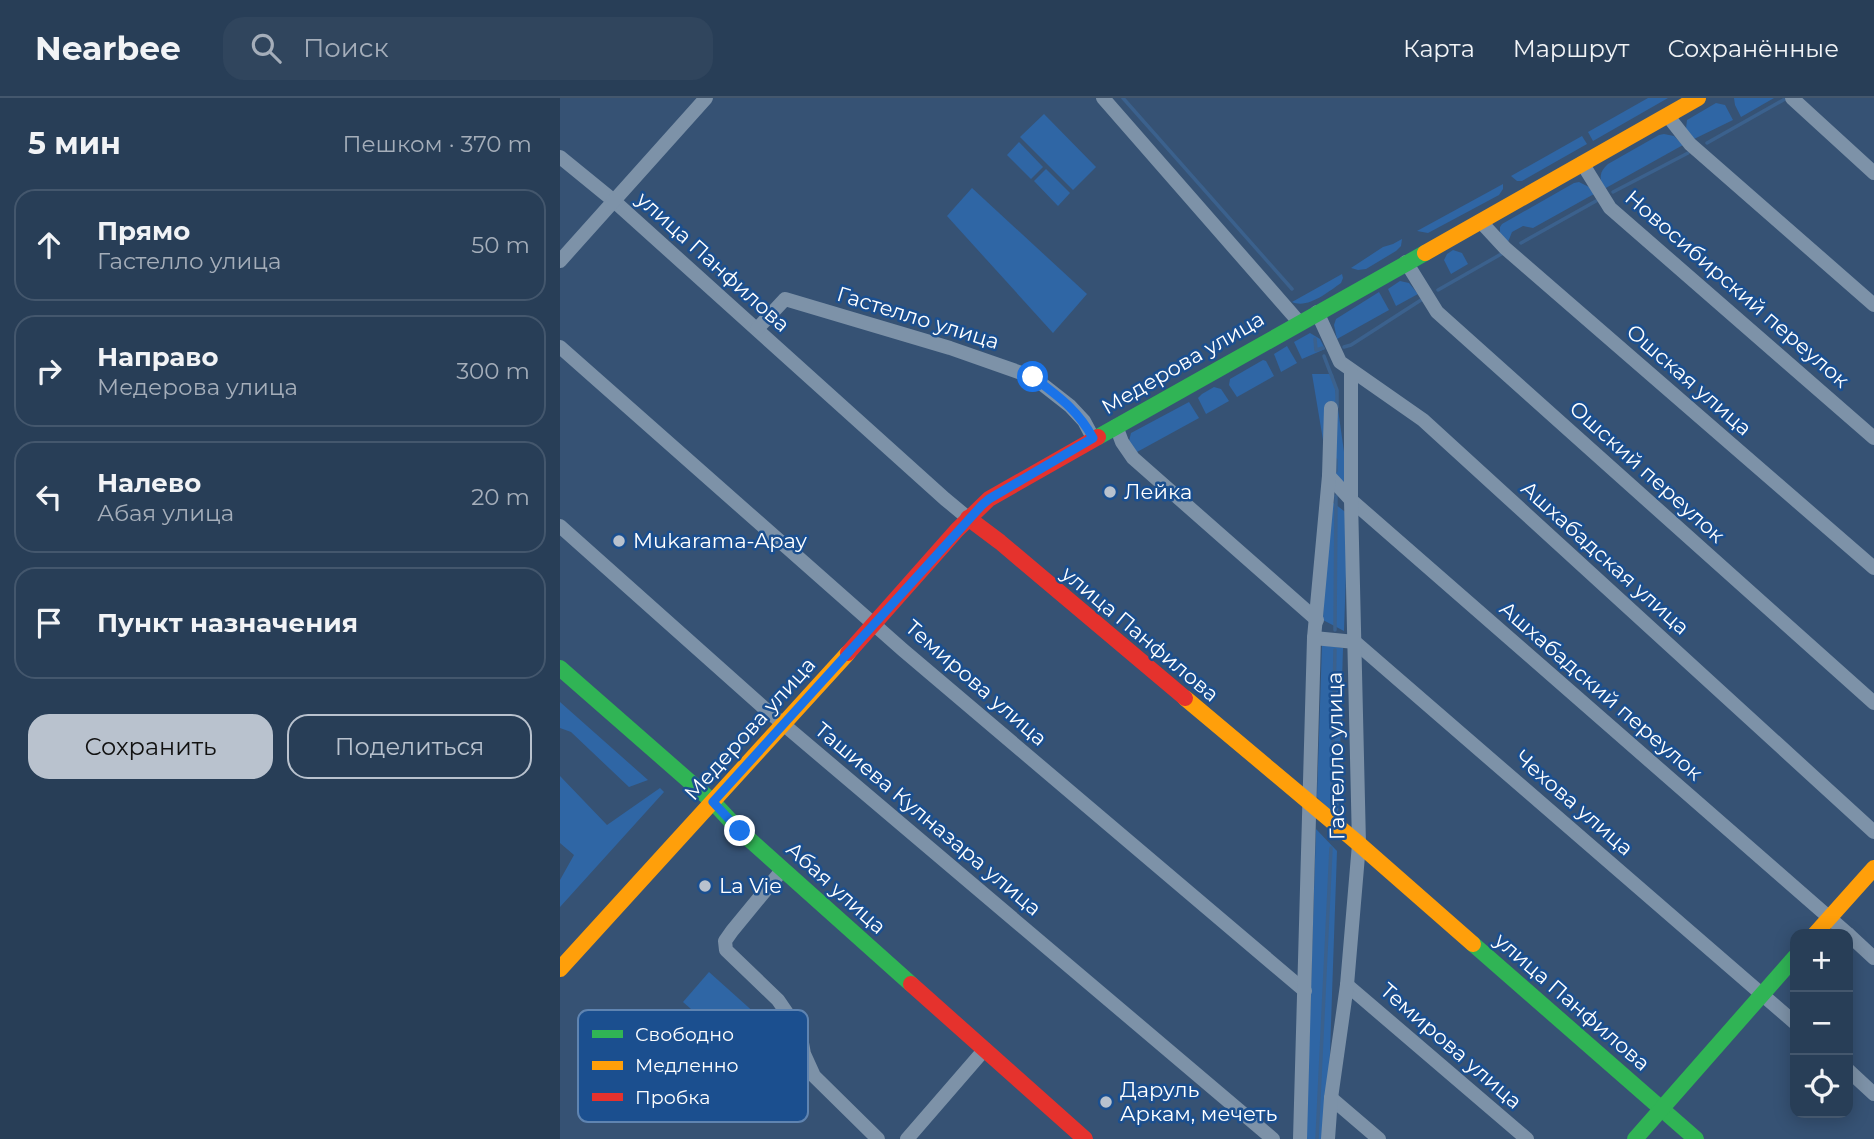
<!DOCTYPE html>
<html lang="ru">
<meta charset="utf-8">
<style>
body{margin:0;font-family:Montserrat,sans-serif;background:#30455d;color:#f1f3f6}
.controls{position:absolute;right:21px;bottom:21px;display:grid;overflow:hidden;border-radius:14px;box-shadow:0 4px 18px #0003}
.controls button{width:63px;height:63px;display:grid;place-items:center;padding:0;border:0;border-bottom:2px solid #44576d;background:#283e57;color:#f1f3f6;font:35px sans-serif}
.stop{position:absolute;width:21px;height:21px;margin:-16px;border:5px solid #1a73e8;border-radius:50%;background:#fff}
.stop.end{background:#1a73e8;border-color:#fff;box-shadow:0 2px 7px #0008}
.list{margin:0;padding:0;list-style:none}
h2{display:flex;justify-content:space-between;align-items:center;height:91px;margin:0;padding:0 28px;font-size:30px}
h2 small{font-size:23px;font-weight:400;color:#a5aeba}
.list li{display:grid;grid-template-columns:46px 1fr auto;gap:21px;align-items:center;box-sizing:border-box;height:112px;margin:0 14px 14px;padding:0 14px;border:2px solid #44576d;border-radius:21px}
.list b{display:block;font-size:26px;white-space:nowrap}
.list p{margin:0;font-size:23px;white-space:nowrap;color:#a5aeba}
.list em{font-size:23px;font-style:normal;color:#a5aeba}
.actions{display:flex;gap:14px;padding:21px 28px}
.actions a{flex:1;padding:16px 0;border:2px solid #b9c2ce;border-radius:21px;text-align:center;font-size:24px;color:#b9c2ce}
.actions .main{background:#b9c2ce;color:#111}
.icon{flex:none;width:38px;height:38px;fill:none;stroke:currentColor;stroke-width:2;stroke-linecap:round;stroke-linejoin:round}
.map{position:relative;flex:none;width:1314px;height:1041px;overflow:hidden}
header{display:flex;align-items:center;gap:42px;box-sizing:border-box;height:98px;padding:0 35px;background:#283e57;border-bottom:2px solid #44576d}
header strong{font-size:33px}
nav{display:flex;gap:38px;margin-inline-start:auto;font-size:24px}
.search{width:490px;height:63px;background:#30455d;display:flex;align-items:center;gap:18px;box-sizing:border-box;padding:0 24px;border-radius:21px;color:#a5aeba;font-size:26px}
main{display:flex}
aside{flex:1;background:#283e57}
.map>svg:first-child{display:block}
.green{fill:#2f66a5}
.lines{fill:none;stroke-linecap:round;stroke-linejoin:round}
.stream{stroke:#3b618d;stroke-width:3.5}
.street{stroke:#7d92a8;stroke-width:14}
.fast{stroke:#30b455;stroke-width:16}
.slow{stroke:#ff9f0a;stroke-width:16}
.jam{stroke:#e5322d;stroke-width:16}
.route{stroke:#1a73e8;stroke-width:9}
.poi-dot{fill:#b9c2ce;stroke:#1b4f8f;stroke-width:2.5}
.labels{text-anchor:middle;stroke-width:5;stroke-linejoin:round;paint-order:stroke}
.street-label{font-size:21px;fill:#fff;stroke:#1b4f8f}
.poi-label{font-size:21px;fill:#fff;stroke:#1b4f8f;text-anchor:start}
.key{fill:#1b4f8f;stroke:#5f84b1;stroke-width:2}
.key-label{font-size:19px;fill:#fff}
</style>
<header>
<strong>Nearbee</strong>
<div class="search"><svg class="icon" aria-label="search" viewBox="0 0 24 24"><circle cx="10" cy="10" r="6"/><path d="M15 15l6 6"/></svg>Поиск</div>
<nav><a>Карта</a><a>Маршрут</a><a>Сохранённые</a></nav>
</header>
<main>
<aside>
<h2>5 мин<small>Пешком · 370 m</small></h2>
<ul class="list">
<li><svg class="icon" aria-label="ahead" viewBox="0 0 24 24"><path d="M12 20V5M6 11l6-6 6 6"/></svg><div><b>Прямо</b><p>Гастелло улица</p></div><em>50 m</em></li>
<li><svg class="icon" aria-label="right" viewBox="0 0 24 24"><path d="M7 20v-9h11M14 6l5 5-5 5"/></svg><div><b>Направо</b><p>Медерова улица</p></div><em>300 m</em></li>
<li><svg class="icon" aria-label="left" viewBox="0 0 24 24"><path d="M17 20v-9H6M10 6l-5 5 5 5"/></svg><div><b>Налево</b><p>Абая улица</p></div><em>20 m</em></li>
<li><svg class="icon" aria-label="arrive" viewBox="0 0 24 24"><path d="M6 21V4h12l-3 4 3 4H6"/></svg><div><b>Пункт назначения</b></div></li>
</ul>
<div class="actions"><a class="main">Сохранить</a><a>Поделиться</a></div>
</aside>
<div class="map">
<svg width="1314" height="1041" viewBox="0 0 1314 1041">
<rect width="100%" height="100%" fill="#365274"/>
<g class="green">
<polygon points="1088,0 1108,0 1033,43 1028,34"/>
<polygon points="1174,0 1214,0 1181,19 1175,7"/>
<polygon points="1156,5 1165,7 1173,22 1134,41 1126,31 1127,22"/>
<polygon points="484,16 536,69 513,92 460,39"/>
<path d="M1104 36 1114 38 1123 47 1044 91C1039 80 1039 74 1048 66L1099 37Z"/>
<polygon points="1022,38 1027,46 962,83 957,83 951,78"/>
<polygon points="459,44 483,69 471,81 447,57"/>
<polygon points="486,71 510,95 498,108 474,83"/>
<polygon points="1019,84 1029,89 1034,96 973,130 963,128 952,134 948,144 940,136 940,129 942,126 1014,85"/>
<polygon points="943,86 943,91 939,97 868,135 857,133"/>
<polygon points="412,90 527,196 493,235 387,118"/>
<polygon points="842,141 841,148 836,153 806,171 798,172 791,170 823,149 833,146"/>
<polygon points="893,152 902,155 908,166 891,176 884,162 887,156"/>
<path d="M782 176 783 180 781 185C768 194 748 211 732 204Z"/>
<polygon points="840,183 849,185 858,196 836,208 828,191"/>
<polygon points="819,194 829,212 777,241 774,227 776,221"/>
<polygon points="750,235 760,241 765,251 742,261 734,244"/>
<polygon points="727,248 737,265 721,274 714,256"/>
<polygon points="703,262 706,263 714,278 677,299 669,287 670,281"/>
<polygon points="752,276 773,276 789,389 768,372"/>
<polygon points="654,289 661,291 669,303 646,316 638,300 642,296"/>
<polygon points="629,304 639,320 577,354 569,343 571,335"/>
<polygon points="767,400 788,416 784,533 763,522"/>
<polygon points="762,547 783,550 778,722 757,699"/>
<polygon points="0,604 88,682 69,689 11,634 0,630"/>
<polygon points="0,678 47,727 100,690 104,694 0,809 0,782 14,757 0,745"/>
<polygon points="756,731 777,753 767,1041 746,1041"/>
<polygon points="149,874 216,934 190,963 123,904"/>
</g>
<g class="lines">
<g class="stream">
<polyline points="563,0 732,191"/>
<polyline points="1147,45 1225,1"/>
<polyline points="1053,94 1128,55"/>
<polyline points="961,145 1036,103"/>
<polyline points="878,192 943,155"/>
<polyline points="755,241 756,252 763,250"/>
<polyline points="784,249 791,247 861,202"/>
<polyline points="764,258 777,292 777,309"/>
<polyline points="776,373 776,362"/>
<polyline points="775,532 776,398"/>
<polyline points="772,699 775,552"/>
<polyline points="757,1041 771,750"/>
</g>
<g class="street">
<polyline points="543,0 739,224"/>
<polyline points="1232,0 1314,75"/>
<polyline points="1107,17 1130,46 1314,207"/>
<polyline points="0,59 54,103 385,401 408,420"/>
<polyline points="1022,65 1050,110 1314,340"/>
<polyline points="920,123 945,150 1314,470"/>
<polyline points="0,163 146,0"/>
<polyline points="846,164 877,214 1314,605"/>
<polyline points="757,214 780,264 863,322 1314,734"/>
<polyline points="197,231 225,201 390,250 473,279 510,308 524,323 533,340"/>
<polyline points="0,249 343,552 745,893"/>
<polyline points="556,328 562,344 573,360 757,522"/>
<polyline points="769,378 791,402 1288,836"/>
<polyline points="0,428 203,609 713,1041"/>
<polyline points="754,540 795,544 1235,925"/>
<polyline points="223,771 172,833 165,843 166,852 218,902 240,934 244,956 254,978 318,1041"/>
<polyline points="1288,836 1314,860"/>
<polyline points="787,887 967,1041"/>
<polyline points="1288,972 1314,996"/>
<polyline points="771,1000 819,1041"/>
<polyline points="347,1041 425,951"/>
<polyline points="740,1041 754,540 769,378 771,310"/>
<polyline points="768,1041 771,1000 787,887 799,746 791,402 791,273"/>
</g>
<g class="fast">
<polyline points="538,339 865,155"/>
<polyline points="0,570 153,704 180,733 351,886"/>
<polyline points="913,846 1136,1041"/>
<polyline points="1075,1041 1235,859"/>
</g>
<g class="slow">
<polyline points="865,155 1138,0"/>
<polyline points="625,600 799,746 913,846"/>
<polyline points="1255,836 1314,770"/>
<polyline points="0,871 288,555"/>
</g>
<g class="jam">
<polyline points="408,420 440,444 625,600"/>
<polyline points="288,555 397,432 429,401 538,339"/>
<polyline points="351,886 525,1041"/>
</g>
</g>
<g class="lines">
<path class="route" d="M180 733 153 704 422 407 429 401 533 340C517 311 499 299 473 279"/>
</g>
<g class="poi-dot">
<circle cx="550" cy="394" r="7"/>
<circle cx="59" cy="443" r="7"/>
<circle cx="145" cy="788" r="7"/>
<circle cx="546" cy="1004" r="7"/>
</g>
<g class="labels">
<g class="street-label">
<text transform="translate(153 164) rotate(42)" y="7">улица Панфилова</text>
<text transform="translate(1177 191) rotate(41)" y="7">Новосибирский переулок</text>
<text transform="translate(358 220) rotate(17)" y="7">Гастелло улица</text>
<text transform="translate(623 265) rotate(-30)" y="7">Медерова улица</text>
<text transform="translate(1129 282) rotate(41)" y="7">Ошская улица</text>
<text transform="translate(1087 374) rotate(42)" y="7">Ошский переулок</text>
<text transform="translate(1045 460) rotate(42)" y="7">Ашхабадская улица</text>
<text transform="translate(580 536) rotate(40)" y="7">улица Панфилова</text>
<text transform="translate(416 585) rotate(41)" y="7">Темирова улица</text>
<text transform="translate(1041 593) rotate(41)" y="7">Ашхабадский переулок</text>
<text transform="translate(190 631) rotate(-48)" y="7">Медерова улица</text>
<text transform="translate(776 658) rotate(-91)" y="7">Гастелло улица</text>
<text transform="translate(1014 705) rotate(41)" y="7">Чехова улица</text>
<text transform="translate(368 721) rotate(40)" y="7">Ташиева Кулназара улица</text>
<text transform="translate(276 790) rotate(42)" y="7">Абая улица</text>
<text transform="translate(1012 904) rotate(41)" y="7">улица Панфилова</text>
<text transform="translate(891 948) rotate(41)" y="7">Темирова улица</text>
</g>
<g class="poi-label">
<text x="564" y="401">Лейка</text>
<text x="73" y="450">Mukarama-Apay</text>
<text x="159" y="795">La Vie</text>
<text x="560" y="999">Даруль<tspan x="560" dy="24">Аркам, мечеть</tspan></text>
</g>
</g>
<rect x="18" y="912" width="230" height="112" rx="10" class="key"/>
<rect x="32" y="932" width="31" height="8" fill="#30b455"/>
<rect x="32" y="963" width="31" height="9" fill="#ff9f0a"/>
<rect x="32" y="995" width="31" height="8" fill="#e5322d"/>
<g class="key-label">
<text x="75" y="943">Свободно</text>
<text x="75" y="974">Медленно</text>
<text x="75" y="1006">Пробка</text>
</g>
</svg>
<div class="controls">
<button>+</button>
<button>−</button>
<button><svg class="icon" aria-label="locate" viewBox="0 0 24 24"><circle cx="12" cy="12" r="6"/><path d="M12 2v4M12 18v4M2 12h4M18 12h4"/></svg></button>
</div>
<div class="stop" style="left:473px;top:279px"></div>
<div class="stop end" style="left:180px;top:733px"></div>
</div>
</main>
